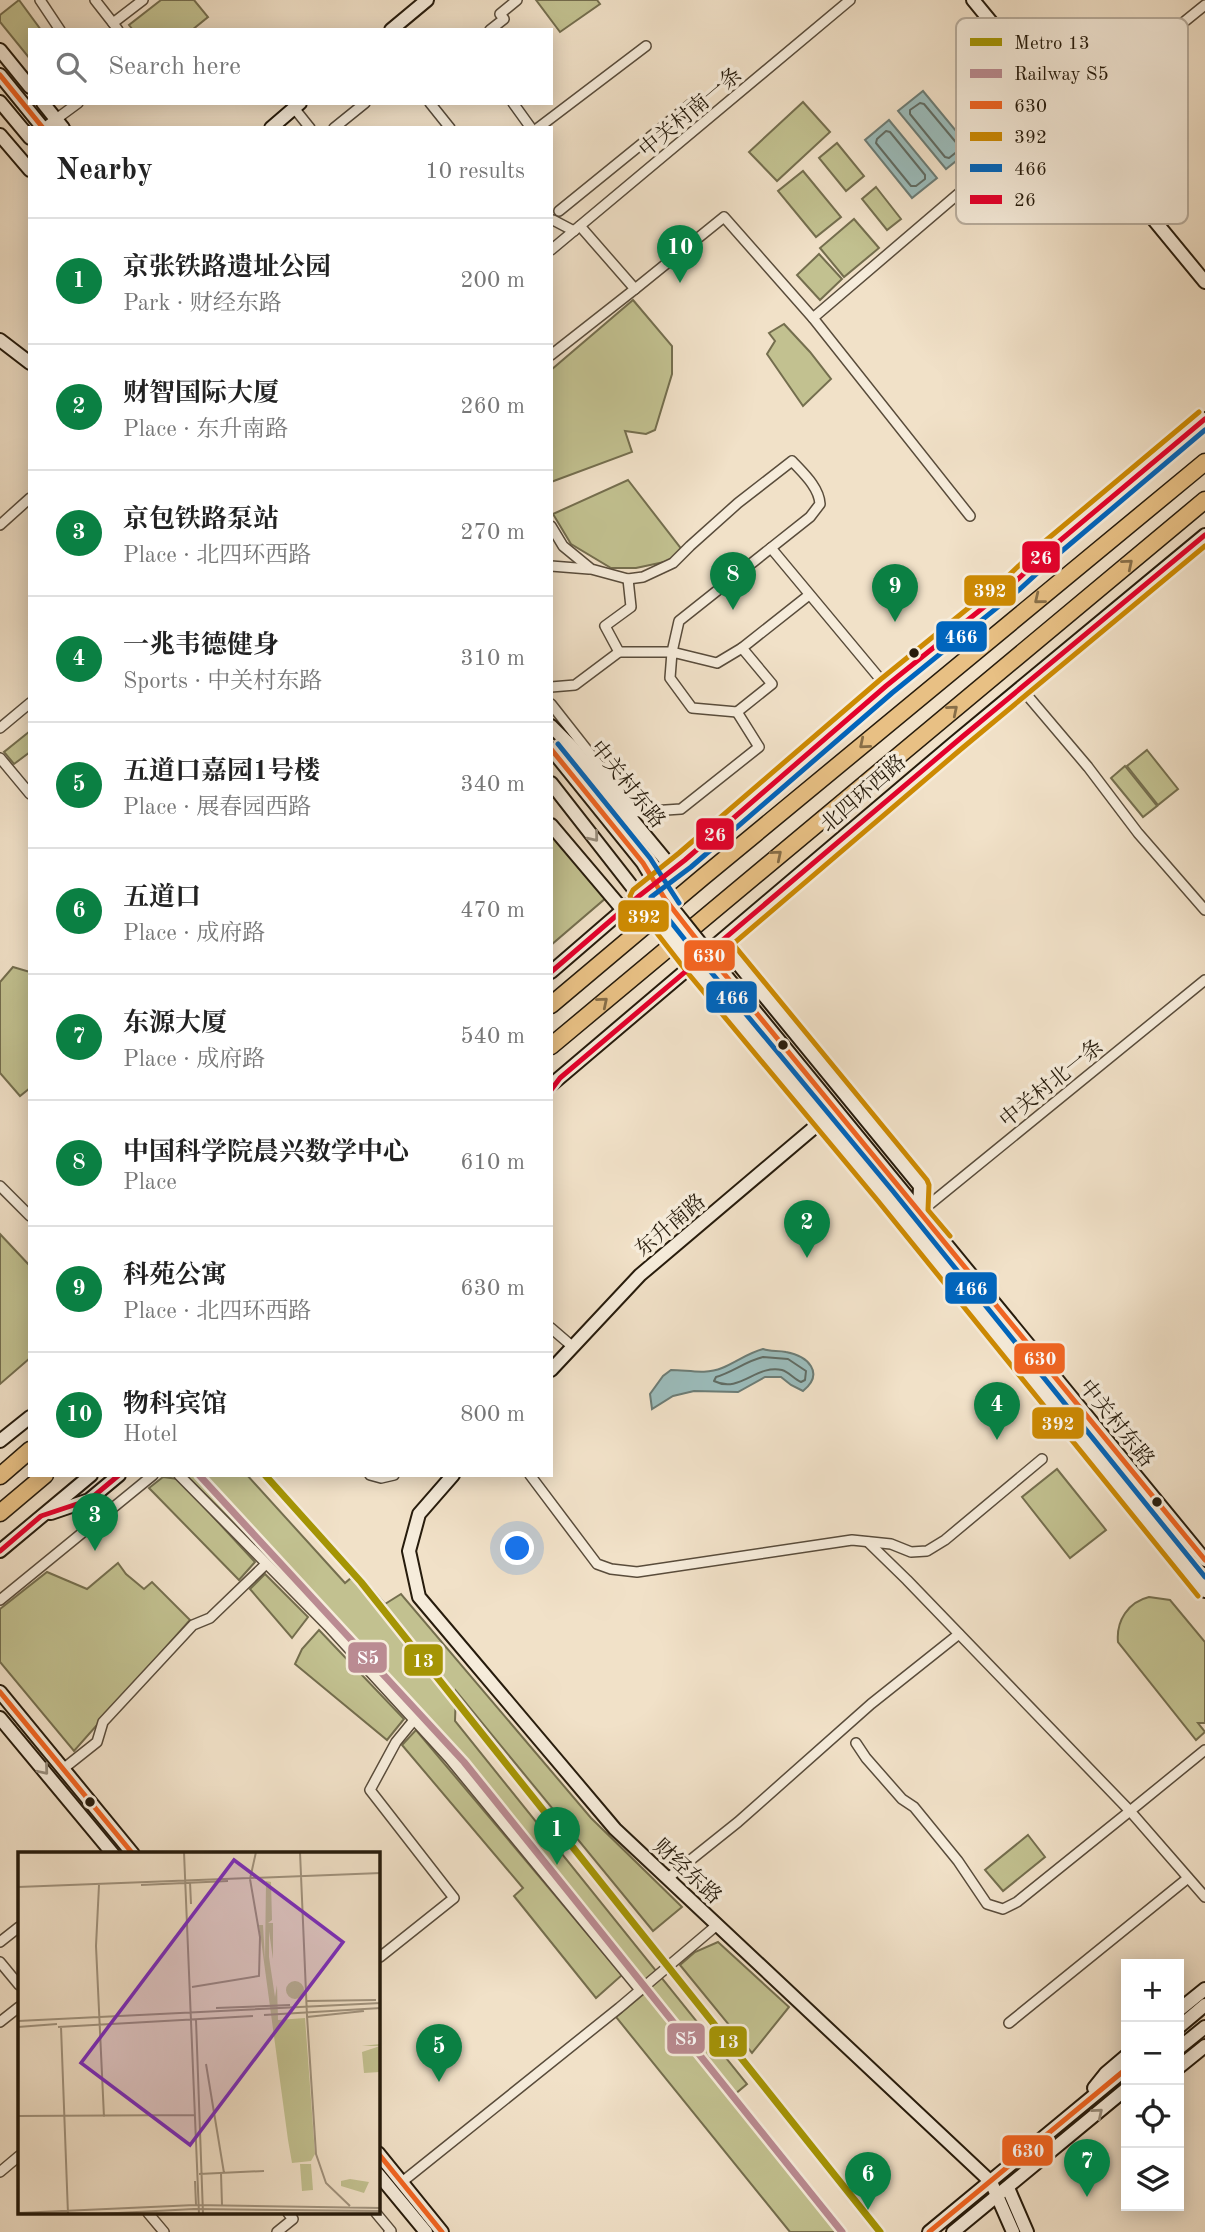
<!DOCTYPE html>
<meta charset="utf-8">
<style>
body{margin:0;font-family:"Old Standard TT","Noto Serif SC",serif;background:#f6f6f6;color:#222}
.controls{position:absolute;right:21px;bottom:21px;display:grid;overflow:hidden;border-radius:0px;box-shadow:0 4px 18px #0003}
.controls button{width:63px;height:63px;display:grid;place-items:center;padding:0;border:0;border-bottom:2px solid #e0e0e0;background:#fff;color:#222;font:35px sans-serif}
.you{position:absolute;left:518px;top:1549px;width:24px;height:24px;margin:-18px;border:5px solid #fff;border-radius:50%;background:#1a73e8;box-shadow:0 0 0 10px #1a73e833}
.badge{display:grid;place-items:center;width:46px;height:46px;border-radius:50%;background:#0b8043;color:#fff;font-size:23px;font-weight:700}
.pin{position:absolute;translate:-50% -58px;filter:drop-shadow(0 2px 4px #0008)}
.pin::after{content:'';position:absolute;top:37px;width:24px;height:21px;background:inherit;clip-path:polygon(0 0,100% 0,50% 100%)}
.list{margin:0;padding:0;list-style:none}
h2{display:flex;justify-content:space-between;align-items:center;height:91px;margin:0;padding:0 28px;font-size:30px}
h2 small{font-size:23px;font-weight:400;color:#767676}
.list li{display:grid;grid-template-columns:46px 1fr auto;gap:21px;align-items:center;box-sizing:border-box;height:126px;padding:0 28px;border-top:2px solid #e0e0e0}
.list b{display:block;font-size:26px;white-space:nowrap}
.list p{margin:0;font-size:23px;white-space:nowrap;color:#767676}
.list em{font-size:23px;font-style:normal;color:#767676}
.icon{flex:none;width:38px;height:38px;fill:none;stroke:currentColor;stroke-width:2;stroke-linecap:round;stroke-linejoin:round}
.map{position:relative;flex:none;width:1205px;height:2232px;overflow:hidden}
.search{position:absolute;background:#fff;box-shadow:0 4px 18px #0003;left:28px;top:28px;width:525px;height:77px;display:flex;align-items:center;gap:18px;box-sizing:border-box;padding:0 24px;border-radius:0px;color:#767676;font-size:26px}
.panel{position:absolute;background:#fff;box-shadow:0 4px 18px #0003;left:28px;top:126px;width:525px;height:1351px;border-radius:0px}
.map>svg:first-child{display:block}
.green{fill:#c2c190;stroke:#746e4e;stroke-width:2}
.water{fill:#9bbcbb;stroke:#6c7c75;stroke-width:2}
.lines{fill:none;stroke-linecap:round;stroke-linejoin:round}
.shore{stroke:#606c64;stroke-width:2}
.street-casing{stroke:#594c3b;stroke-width:12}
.secondary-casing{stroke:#261b0c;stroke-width:16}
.highway-casing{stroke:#261b0c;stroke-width:19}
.street{stroke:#f6ecdb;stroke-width:9}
.secondary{stroke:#f6ecdb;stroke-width:12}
.highway{stroke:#e8c084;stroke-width:16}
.secondary-bridge-casing{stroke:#261b0c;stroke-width:16;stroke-linecap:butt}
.secondary-bridge{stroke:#f6ecdb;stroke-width:12}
.bus-1-casing{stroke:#f6ecdb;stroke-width:10}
.bus-2-casing{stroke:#f6ecdb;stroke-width:10}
.bus-3-casing{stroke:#f6ecdb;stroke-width:10}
.bus-4-casing{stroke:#f6ecdb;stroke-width:10}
.bus-1{stroke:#f26522;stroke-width:5}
.bus-2{stroke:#cd8a02;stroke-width:5}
.bus-3{stroke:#0065bd;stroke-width:5}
.bus-4{stroke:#e4002b;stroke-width:5}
.rail-1-casing{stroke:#f6ecdb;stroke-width:12}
.rail-1{stroke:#ba8b92;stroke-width:7}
.metro-1-casing{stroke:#f6ecdb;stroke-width:12}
.metro-1{stroke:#a59505;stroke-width:7}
.oneway{stroke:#876e48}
.oneway2{stroke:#988e7e}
.bus-dot{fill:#261b0c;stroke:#f6ecdb;stroke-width:2.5}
.labels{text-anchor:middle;stroke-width:7;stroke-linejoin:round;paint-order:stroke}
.street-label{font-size:21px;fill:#261b0c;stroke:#f6ecdb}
.inset-road{fill:none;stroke:#a0927d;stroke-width:2}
.view{fill:#7b2cbf;fill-opacity:0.15;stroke:#7b2cbf;stroke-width:3.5}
.inset-edge{fill:none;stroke:#261b0c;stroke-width:3.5}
.key{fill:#f6ecdb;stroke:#b8ad9d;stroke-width:2}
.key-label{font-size:19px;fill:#261b0c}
.line-badge{stroke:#f6ecdb;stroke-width:2.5}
.badge-label{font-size:19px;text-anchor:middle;font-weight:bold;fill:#fff}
</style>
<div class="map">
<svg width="1205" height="2232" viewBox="0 0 1205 2232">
<rect width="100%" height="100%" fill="#f1e1c8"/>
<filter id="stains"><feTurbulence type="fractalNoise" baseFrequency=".00286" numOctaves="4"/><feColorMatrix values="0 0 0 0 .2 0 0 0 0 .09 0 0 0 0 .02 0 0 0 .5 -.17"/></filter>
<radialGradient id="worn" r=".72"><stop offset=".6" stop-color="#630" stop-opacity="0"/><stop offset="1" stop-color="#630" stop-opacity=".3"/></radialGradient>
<g class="green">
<polygon points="19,0 41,30 30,30 30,59 0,22 0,15"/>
<polygon points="161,0 194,0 208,17 192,30 133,30 129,25"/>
<polygon points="536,0 597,0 600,4 560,32"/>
<polygon points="803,102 830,132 777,181 749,152"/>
<polygon points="837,143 864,176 846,191 819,158"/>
<polygon points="803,171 841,217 816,237 778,191"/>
<polygon points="876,187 901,219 887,230 862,199"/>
<polygon points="854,219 879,248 844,277 820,248"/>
<polygon points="819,254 842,279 820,300 797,275"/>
<polygon points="633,300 672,346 672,374 655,430 646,434 625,431 632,452 551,482 551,370"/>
<polygon points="784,324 810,352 831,379 803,406 767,354 775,341 769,333"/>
<polygon points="628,480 686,555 683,558 636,568 611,568 571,544 553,514"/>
<polygon points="30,731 30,752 14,764 4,752"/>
<polygon points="1147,750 1178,789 1158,805 1127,766"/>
<polygon points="1125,766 1157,806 1143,817 1111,778"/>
<polygon points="551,828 607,897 551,945"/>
<polygon points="13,967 30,972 30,1088 20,1096 0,1073 0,982"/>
<polygon points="0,1234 30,1266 30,1358 0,1384"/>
<polygon points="1057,1469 1106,1530 1070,1558 1022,1497"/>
<polygon points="186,1475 247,1475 345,1583 358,1572 385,1604 401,1594 591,1818 682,1907 653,1931 456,1691 455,1721 747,2084 734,2095 843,2232 790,2232 616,2017 646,1992 439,1737 331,1621"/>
<polygon points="163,1477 178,1479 255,1562 239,1580 149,1488"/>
<polygon points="118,1563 126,1574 144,1589 152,1582 190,1620 74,1751 0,1662 0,1609 47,1572 87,1589"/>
<polygon points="265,1574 308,1617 292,1638 250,1589"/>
<path d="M1149 1597 1170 1600 1205 1642V1723H1198L1205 1732 1196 1740 1118 1642C1116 1621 1128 1602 1149 1597Z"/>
<polygon points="319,1630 404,1719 387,1740 295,1664 302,1649"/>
<polygon points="416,1730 622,1975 596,1998 514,1896 523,1888 402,1745"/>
<polygon points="1028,1835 1045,1857 1003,1891 985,1870"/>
<polygon points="718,1942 789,2007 752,2053 680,1965 695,1952"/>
</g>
<g class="water">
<polygon points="923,91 971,149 946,169 898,111"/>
<polygon points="889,120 937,178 912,198 865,140"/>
<path d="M763 1349C771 1352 778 1350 786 1352 808 1356 825 1373 803 1391L791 1385 781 1377H765L738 1392 694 1391 673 1396 652 1409 650 1394 663 1376 671 1370C688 1370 705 1375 722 1368 736 1362 748 1353 763 1349Z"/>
</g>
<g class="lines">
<g class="shore">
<polygon points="920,103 924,104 959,146 959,150 949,158 945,157 910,114 910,110"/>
<polygon points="886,131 890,132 925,175 925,179 916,186 911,186 876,143 877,139"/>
<path d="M763 1357 788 1359 806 1371 805 1380 801 1382C794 1379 789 1372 782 1370 756 1364 740 1394 714 1381L716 1377C733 1372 746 1361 763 1357Z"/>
</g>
<defs>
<g id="street">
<polyline points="40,0 60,30"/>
<polyline points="95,0 113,23"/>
<polyline points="118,30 113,23 143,0"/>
<polyline points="490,30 504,19 500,14 517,0"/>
<polyline points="430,103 450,128"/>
<polyline points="513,103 531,128"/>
<polyline points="294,108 310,128"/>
<polyline points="1069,115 1205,5"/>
<polyline points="44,128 78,103"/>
<polyline points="334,128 365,103"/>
<polyline points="538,128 646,46"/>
<polyline points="559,211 692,103"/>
<polyline points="553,220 574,231"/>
<polyline points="580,226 635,289 724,217 813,318 1061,106"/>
<polyline points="551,250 850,0"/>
<polyline points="813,318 970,516"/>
<polyline points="551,355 635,289"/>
<polyline points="0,525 30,498"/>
<path d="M551 526 563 546 591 569 628 579 643 577 673 563 690 546 738 503 792 461C803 473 819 487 820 504L810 517 679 621 672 652H619L575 685 551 687"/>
<polyline points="771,548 886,686"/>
<polyline points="551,566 589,569"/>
<polyline points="619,652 605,626 631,607 628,579"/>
<polyline points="1021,688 1088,767 1138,833 1205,910"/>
<polyline points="551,704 636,812 681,809 759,747 737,712 772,684 742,648 809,595"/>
<polyline points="737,712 692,708 670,678 672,652 717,663 742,648"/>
<polyline points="0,728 30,703"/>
<polyline points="0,758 30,794"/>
<polyline points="0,1186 30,1216"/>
<polyline points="919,1213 1205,980"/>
<polyline points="551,1328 573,1347"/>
<polyline points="179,1475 328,1626 449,1758 640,1990"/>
<polyline points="370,1475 381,1478 394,1475"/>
<polyline points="530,1475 597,1564 611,1569 637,1572 852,1540 891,1544 911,1552 927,1551 945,1540 1042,1459"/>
<polyline points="0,1600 153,1475"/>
<polyline points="856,1743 866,1758 902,1799 914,1807 958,1861 987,1904 1003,1909 1017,1902 1130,1811 907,1580 868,1542"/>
<polyline points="1205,1750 1130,1811 1205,1897"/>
<polyline points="63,1769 97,1742 103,1722 193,1625 210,1618 266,1564"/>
<polyline points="668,1878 738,1822 871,1704 959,1634"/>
<polyline points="0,1942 19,1927"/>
<polyline points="380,1957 454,1898 370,1790 396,1742 414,1720"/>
<polyline points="0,1962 19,1985"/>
<polyline points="0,2022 19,2007"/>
<polyline points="1009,2023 1188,1878"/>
<polyline points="0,2172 19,2156"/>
<polyline points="402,2182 619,2008 717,1925"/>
<polyline points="148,2213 164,2232"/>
<polyline points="376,2213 391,2231 389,2232"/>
<polyline points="277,2232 293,2219 288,2213"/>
</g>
<g id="secondary">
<polyline points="973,0 1205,282"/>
<polyline points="391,30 427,0"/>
<polyline points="0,50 30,87"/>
<polyline points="0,75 43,128"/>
<polyline points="0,102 30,138"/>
<polyline points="43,103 63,128"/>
<polyline points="271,128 300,103"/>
<polyline points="0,135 30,170"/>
<polyline points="0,340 30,363"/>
<polyline points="551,726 572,747 673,869"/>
<polyline points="551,749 643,863 665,899"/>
<polyline points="551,783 651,911"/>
<polyline points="551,825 623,910"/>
<polyline points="721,943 920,1186 919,1213"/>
<polyline points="704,949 1205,1560"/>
<polyline points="689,960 885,1195 1205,1591"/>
<polyline points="551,972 639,896 685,860 886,686 1015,582 1050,549 1205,419"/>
<polyline points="551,1085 954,743 1205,535"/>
<polyline points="551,1370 640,1275 823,1120"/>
<polyline points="0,1441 30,1417"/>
<polyline points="453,1475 419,1514 409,1551 419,1597 615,1829 991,2182 1013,2232"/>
<polyline points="51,1513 89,1500 119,1475"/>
<polyline points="0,1551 91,1475"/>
<polyline points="0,1692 133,1854"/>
<polyline points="0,1718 113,1854"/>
<polyline points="1179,2010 1205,1989"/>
<polyline points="1179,2027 1205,2005"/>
<polyline points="1179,2048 1205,2027"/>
<polyline points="1179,2067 1205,2046"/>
<polyline points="1094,2088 1106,2073 1126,2056"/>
<polyline points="378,2153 442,2232"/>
<polyline points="378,2174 426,2232"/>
<polyline points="1008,2188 1027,2232"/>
<polyline points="929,2232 1126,2069"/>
<polyline points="953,2232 1126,2089"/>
</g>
<g id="highway">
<polyline points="551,1005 703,877 1205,462"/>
<polyline points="551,1046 1205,500"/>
<polyline points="0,1476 30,1450"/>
<polyline points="0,1513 45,1475"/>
</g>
</defs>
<use href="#street" class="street-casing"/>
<use href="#secondary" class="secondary-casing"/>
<use href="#highway" class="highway-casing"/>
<use href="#street" class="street"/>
<use href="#secondary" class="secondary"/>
<use href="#highway" class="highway"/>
<defs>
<g id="secondary-bridge">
<polyline points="665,899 701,944"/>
<polyline points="651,911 686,957"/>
</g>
</defs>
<use href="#secondary-bridge" class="secondary-bridge-casing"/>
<use href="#secondary-bridge" class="secondary-bridge"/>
<defs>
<g id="bus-1">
<polyline points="0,75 43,128"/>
<polyline points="551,749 643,863 665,899 708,954 1205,1560"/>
<polyline points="0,1692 133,1854"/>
<polyline points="378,2153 442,2232"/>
<polyline points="929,2232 1126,2069"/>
</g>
<g id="bus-2">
<polyline points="950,1236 928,1210 929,1185 927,1180 733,944 960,750 1205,546"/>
<polyline points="1198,1596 878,1201 687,972 632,901 630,896 633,890 679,853 881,679 1009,575 1044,542 1199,412"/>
</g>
<g id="bus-3">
<polyline points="1205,430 1056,556 1020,589 892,693 691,867 651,897 701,960 892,1190 1205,1577"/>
<polyline points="558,744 650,858 679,903"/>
</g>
<g id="bus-4">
<polyline points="551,972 639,896 685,860 886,686 1015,582 1050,549 1205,419"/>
<polyline points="551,1090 560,1078 962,737 1205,535"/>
<polyline points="0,1551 41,1516 89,1500 119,1475"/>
</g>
</defs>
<use href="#bus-1" class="bus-1-casing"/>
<use href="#bus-2" class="bus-2-casing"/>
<use href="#bus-3" class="bus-3-casing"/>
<use href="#bus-4" class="bus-4-casing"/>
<use href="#bus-1" class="bus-1"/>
<use href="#bus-2" class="bus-2"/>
<use href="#bus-3" class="bus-3"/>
<use href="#bus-4" class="bus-4"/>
<defs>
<polyline id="rail-1" points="199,1475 464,1762 842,2232"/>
</defs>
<use href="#rail-1" class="rail-1-casing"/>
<use href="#rail-1" class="rail-1"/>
<defs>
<polyline id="metro-1" points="265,1475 361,1582 880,2232"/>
</defs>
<use href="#metro-1" class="metro-1-casing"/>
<use href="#metro-1" class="metro-1"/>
</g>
<defs><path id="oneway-chevron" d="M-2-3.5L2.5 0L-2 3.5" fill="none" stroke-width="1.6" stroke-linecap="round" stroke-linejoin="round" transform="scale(1.75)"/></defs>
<g class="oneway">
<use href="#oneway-chevron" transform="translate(1128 564) rotate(-40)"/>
<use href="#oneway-chevron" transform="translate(1039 599) rotate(141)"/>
<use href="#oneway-chevron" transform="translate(953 710) rotate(-40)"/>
<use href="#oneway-chevron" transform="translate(864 744) rotate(140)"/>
<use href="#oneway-chevron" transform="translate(777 855) rotate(-40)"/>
<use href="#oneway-chevron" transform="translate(603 1002) rotate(-40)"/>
</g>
<g class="oneway2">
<use href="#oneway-chevron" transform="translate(594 837) rotate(51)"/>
<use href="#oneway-chevron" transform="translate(44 1770) rotate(50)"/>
<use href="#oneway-chevron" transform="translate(1098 2113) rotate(-40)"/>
</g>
<g class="bus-dot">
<circle cx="914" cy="653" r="6"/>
<circle cx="783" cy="1045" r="6"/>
<circle cx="1157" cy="1502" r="6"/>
<circle cx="90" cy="1802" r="6"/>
</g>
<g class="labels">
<g class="street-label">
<text transform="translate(690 112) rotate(-40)" y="7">中关村南一条</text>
<text transform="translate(628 784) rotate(51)" y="7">中关村东路</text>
<text transform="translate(863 793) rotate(-41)" y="7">北四环西路</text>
<text transform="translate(1051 1083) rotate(-39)" y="7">中关村北一条</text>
<text transform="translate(670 1225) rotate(-40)" y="7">东升南路</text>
<text transform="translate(1117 1423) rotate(51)" y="7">中关村东路</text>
<text transform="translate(688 1871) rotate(43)" y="7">财经东路</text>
</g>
</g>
<g transform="translate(18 1852)">
<rect width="362" height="362" fill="#f1e1c8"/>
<path d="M248 29 253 30 254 68 250 71H255V107L251 79V105L257 145 259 133 260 168 287 166 297 302 293 309 274 311 270 288 241 73H245L247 108ZM268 138a9 9 0 1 1 18 0a9 9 0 1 1-18 0ZM362 192V220L346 221 344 200 362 194H344ZM282 312H293L295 338 284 339ZM332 327 351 330 346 341 323 334V329Z" fill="#c2c190"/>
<path class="inset-road" d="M166 0 181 362M282 0 289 164M232 27 238 0M172 30 173 52M81 33 78 94 86 265M123 33 210 29M0 35 363 21M174 135 241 124 242 85 232 27M289 149 358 148M198 156 272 153M246 163 363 156M289 164 298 302 308 331 332 354M289 165 346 159M178 168 185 362M0 169 363 151M0 175 39 172M40 175 235 164M43 175 50 362M188 212 206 321M0 264 176 263M203 321 204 353M181 322 246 319M177 329 178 353M0 361 177 353 363 356M81 362 176 357 363 359"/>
<path class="view" d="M216 8 325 90 172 293 63 211Z"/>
<rect width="362" height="362" class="inset-edge"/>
</g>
<rect x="956" y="18" width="232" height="206" rx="10" class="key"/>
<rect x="970" y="38" width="32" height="8" fill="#a59505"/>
<rect x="970" y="69" width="32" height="9" fill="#ba8b92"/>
<rect x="970" y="101" width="32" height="8" fill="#f26522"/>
<rect x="970" y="132" width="32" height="9" fill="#cd8a02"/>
<rect x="970" y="164" width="32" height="8" fill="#0065bd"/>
<rect x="970" y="195" width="32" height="9" fill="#e4002b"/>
<g class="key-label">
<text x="1014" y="49">Metro 13</text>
<text x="1014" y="80">Railway S5</text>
<text x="1014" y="112">630</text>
<text x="1014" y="143">392</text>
<text x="1014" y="175">466</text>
<text x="1014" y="206">26</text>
</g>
<g class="line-badge">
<rect x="1021" y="540" width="40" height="34" rx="7" fill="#e4002b"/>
<rect x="963" y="574" width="54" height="33" rx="7" fill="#cd8a02"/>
<rect x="935" y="620" width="53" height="33" rx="7" fill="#0065bd"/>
<rect x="695" y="817" width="40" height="34" rx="7" fill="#e4002b"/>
<rect x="617" y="899" width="53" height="34" rx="7" fill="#cd8a02"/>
<rect x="683" y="939" width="53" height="33" rx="7" fill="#f26522"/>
<rect x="705" y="980" width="53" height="34" rx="7" fill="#0065bd"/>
<rect x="944" y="1271" width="54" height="34" rx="7" fill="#0065bd"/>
<rect x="1013" y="1342" width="53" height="33" rx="7" fill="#f26522"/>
<rect x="1031" y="1406" width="54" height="34" rx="7" fill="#cd8a02"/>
<rect x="347" y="1641" width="41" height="33" rx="7" fill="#ba8b92"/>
<rect x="403" y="1643" width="41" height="34" rx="7" fill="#a59505"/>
<rect x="666" y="2022" width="40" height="33" rx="7" fill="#ba8b92"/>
<rect x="708" y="2025" width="40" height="33" rx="7" fill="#a59505"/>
<rect x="1001" y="2134" width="53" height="33" rx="7" fill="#f26522"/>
</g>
<g class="badge-label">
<text x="1041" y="564">26</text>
<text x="990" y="597">392</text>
<text x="961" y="643">466</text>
<text x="715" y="841">26</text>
<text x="644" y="923">392</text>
<text x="709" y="962">630</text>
<text x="732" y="1004">466</text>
<text x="971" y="1295">466</text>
<text x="1040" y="1365">630</text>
<text x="1058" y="1430">392</text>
<text x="368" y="1664">S5</text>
<text x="423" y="1667">13</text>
<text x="686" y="2045">S5</text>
<text x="728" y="2048">13</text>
<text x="1028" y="2157">630</text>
</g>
<rect width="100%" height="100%" filter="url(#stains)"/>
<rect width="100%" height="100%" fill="url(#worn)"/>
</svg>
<div class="controls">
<button>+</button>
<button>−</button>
<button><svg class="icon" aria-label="locate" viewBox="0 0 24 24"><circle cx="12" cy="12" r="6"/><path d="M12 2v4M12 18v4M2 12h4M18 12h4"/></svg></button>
<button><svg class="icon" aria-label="layers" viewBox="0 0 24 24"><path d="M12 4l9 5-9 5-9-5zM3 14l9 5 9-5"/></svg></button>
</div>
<div class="you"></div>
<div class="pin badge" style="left:557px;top:1865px">1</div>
<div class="pin badge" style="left:807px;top:1258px">2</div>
<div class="pin badge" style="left:95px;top:1551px">3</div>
<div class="pin badge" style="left:997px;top:1440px">4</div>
<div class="pin badge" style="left:439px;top:2082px">5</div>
<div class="pin badge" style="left:868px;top:2210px">6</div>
<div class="pin badge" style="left:1087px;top:2197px">7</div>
<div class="pin badge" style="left:733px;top:610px">8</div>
<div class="pin badge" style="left:895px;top:622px">9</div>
<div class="pin badge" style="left:680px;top:283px">10</div>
<div class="search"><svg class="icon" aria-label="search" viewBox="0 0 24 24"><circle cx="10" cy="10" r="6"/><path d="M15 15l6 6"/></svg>Search here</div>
<section class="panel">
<h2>Nearby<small>10 results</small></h2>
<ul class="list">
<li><span class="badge">1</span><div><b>京张铁路遗址公园</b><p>Park · 财经东路</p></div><em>200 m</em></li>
<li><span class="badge">2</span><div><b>财智国际大厦</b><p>Place · 东升南路</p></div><em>260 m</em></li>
<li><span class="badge">3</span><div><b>京包铁路泵站</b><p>Place · 北四环西路</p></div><em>270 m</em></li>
<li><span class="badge">4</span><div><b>一兆韦德健身</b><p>Sports · 中关村东路</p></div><em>310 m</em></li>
<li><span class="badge">5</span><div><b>五道口嘉园1号楼</b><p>Place · 展春园西路</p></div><em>340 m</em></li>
<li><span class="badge">6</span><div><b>五道口</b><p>Place · 成府路</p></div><em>470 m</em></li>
<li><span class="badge">7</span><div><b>东源大厦</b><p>Place · 成府路</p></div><em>540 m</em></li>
<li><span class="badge">8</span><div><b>中国科学院晨兴数学中心</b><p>Place</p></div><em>610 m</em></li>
<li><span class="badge">9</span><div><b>科苑公寓</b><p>Place · 北四环西路</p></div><em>630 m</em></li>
<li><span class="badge">10</span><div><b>物科宾馆</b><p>Hotel</p></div><em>800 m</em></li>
</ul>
</section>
</div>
